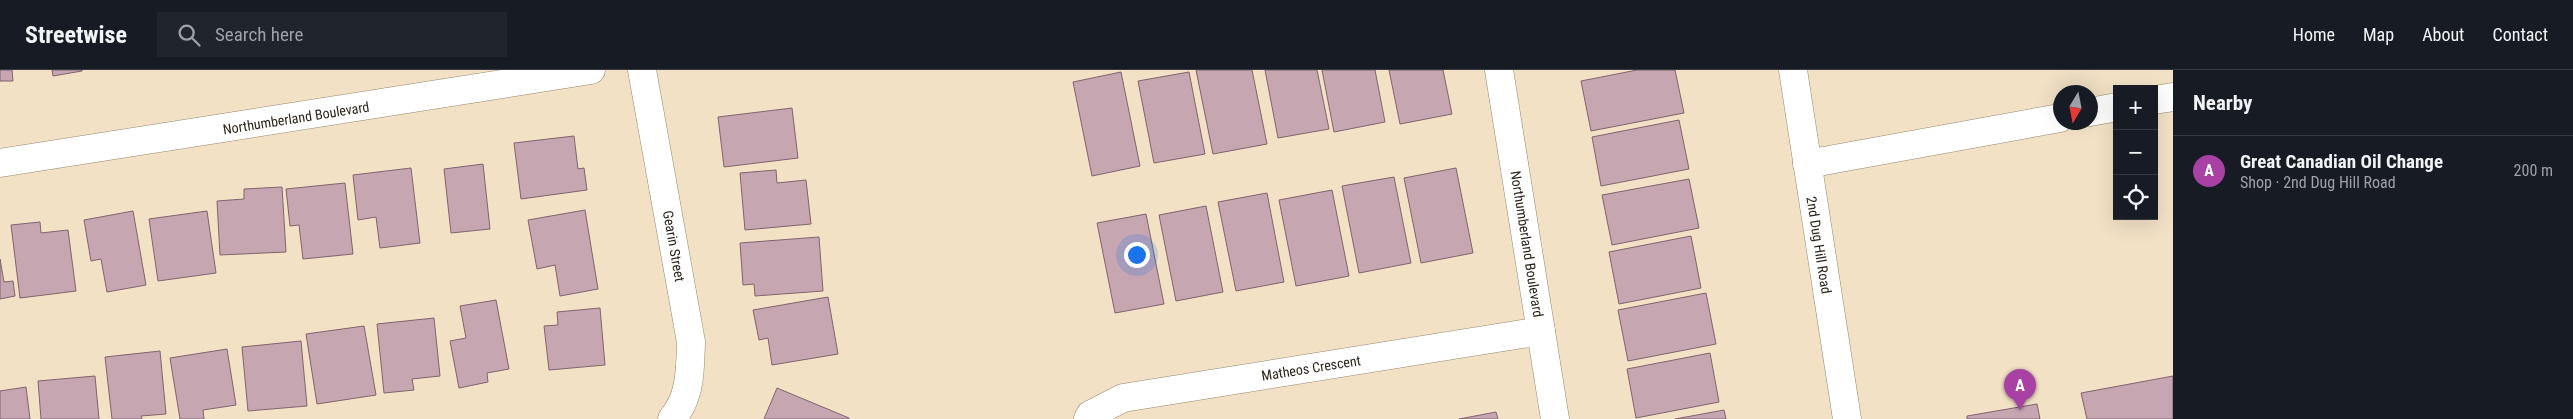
<!DOCTYPE html>
<meta charset="utf-8">
<style>
body{margin:0;font-family:"Roboto Condensed",sans-serif;background:#20242c;color:#f1f3f6}
.controls{position:absolute;right:15px;top:15px;display:grid;overflow:hidden;border-radius:0px;box-shadow:0 5px 20px #0002}
.controls button{width:45px;height:45px;display:grid;place-items:center;padding:0;border:0;border-bottom:1px solid #363941;background:#171b24;color:#f1f3f6;font:25px sans-serif}
.compass{position:absolute;left:2053px;top:15px;width:45px;height:45px;border-radius:50%;background:#171b24;box-shadow:0 5px 20px #0002;rotate:190deg}
.you{position:absolute;left:1136px;top:184px;width:18px;height:18px;margin:-12px;border:4px solid #fff;border-radius:50%;background:#1a73e8;box-shadow:0 0 0 8px #1a73e833}
.badge{display:grid;place-items:center;width:32px;height:32px;border-radius:50%;background:#a941a4;color:#fff;font-size:16px;font-weight:700}
.pin{position:absolute;translate:-50% -41px;filter:drop-shadow(0 1px 2px #0008)}
.pin::after{content:'';position:absolute;top:26px;width:18px;height:15px;background:inherit;clip-path:polygon(0 0,100% 0,50% 100%)}
.list{margin:0;padding:0;list-style:none}
h2{display:flex;justify-content:space-between;align-items:center;height:65px;margin:0;padding:0 20px;font-size:21px}
h2 small{font-size:16px;font-weight:400;color:#9ea1a6}
.list li{display:grid;grid-template-columns:32px 1fr auto;gap:15px;align-items:center;box-sizing:border-box;height:70px;padding:0 20px;border-top:1px solid #363941}
.list b{display:block;font-size:19px;white-space:nowrap}
.list p{margin:0;font-size:16px;white-space:nowrap;color:#9ea1a6}
.list em{font-size:16px;font-style:normal;color:#9ea1a6}
.icon{flex:none;width:28px;height:28px;fill:none;stroke:currentColor;stroke-width:2;stroke-linecap:round;stroke-linejoin:round}
.map{position:relative;flex:none;width:2173px;height:349px;overflow:hidden}
header{display:flex;align-items:center;gap:30px;box-sizing:border-box;height:70px;padding:0 25px;background:#171b24;border-bottom:1px solid #363941}
header strong{font-size:24px}
nav{display:flex;gap:28px;margin-inline-start:auto;font-size:18px}
.search{width:350px;height:45px;background:#20242c;display:flex;align-items:center;gap:12px;box-sizing:border-box;padding:0 18px;border-radius:0px;color:#9ea1a6;font-size:19px}
main{display:flex}
aside{flex:1;background:#171b24}
.map>svg:first-child{display:block}
.building{fill:#c6a6b1;stroke:#80636e}
.lines{fill:none;stroke-linecap:round;stroke-linejoin:round}
.minor-casing{stroke:#96876d;stroke-width:29}
.minor{stroke:#fff;stroke-width:28}
.labels{text-anchor:middle;stroke-width:4.5;stroke-linejoin:round;paint-order:stroke}
.street-label{font-size:14px;fill:#2a241a;stroke:#fff}
</style>
<header>
<strong>Streetwise</strong>
<div class="search"><svg class="icon" aria-label="search" viewBox="0 0 24 24"><circle cx="10" cy="10" r="6"/><path d="M15 15l6 6"/></svg>Search here</div>
<nav><a>Home</a><a>Map</a><a>About</a><a>Contact</a></nav>
</header>
<main>
<div class="map">
<svg width="2173" height="349" viewBox="0 0 2173 349">
<rect width="100%" height="100%" fill="#f2e1c5"/>
<g class="building">
<polygon points="0,0 12,0 13,11 0,11"/>
<polygon points="52,0 82,0 82,1 53,6"/>
<polygon points="1196,0 1252,0 1267,74 1213,84"/>
<polygon points="1265,0 1317,0 1329,59 1278,68"/>
<polygon points="1322,0 1375,0 1385,52 1334,62"/>
<polygon points="1389,0 1443,0 1452,44 1400,54"/>
<polygon points="1637,0 1675,0 1684,43 1591,61 1581,11"/>
<polygon points="1121,2 1140,96 1092,106 1073,12"/>
<polygon points="1189,2 1205,84 1154,93 1138,11"/>
<polygon points="792,38 798,88 724,97 718,47"/>
<polygon points="1679,50 1689,99 1601,116 1592,67"/>
<polygon points="574,66 578,99 584,98 587,120 521,129 514,73"/>
<polygon points="483,94 490,159 451,163 444,99"/>
<polygon points="411,98 420,173 380,178 376,147 358,150 353,105"/>
<polygon points="1456,98 1473,183 1421,193 1404,108"/>
<polygon points="776,100 777,113 806,110 811,154 745,160 740,103"/>
<polygon points="1394,107 1411,193 1359,203 1342,116"/>
<polygon points="1689,109 1699,158 1612,175 1602,125"/>
<polygon points="345,113 353,184 303,189 299,155 290,156 286,119"/>
<polygon points="282,117 286,182 220,185 217,131 244,129 244,119"/>
<polygon points="1332,120 1349,206 1296,216 1279,130"/>
<polygon points="1267,123 1284,212 1236,221 1218,132"/>
<polygon points="1206,136 1223,222 1176,231 1159,145"/>
<polygon points="585,140 598,219 560,226 555,195 537,199 528,150"/>
<polygon points="133,141 146,215 107,222 101,189 91,191 84,150"/>
<polygon points="207,141 216,203 158,211 149,149"/>
<polygon points="1146,144 1164,234 1115,243 1097,153"/>
<polygon points="40,152 41,163 68,160 76,221 20,228 11,155"/>
<polygon points="1691,166 1701,218 1619,234 1609,182"/>
<polygon points="819,167 823,221 755,226 754,214 743,215 740,173"/>
<polygon points="0,189 4,212 13,211 15,226 0,229"/>
<polygon points="1706,223 1716,274 1628,291 1618,240"/>
<polygon points="828,227 838,284 772,295 768,268 759,270 753,240"/>
<polygon points="496,230 509,299 487,303 488,312 459,318 450,271 466,268 460,236"/>
<polygon points="600,238 605,295 549,300 544,256 558,255 557,242"/>
<polygon points="434,248 440,306 412,309 414,320 384,323 377,254"/>
<polygon points="364,256 376,325 317,334 306,264"/>
<polygon points="301,271 307,336 248,341 242,277"/>
<polygon points="227,279 236,335 203,340 204,349 180,349 170,288"/>
<polygon points="160,281 166,344 141,346 142,349 112,349 105,287"/>
<polygon points="1710,283 1719,332 1636,348 1627,299"/>
<polygon points="95,306 99,349 41,349 38,311"/>
<polygon points="2173,306 2173,349 2087,349 2081,323"/>
<polygon points="26,317 30,349 0,349 0,321"/>
<polygon points="777,318 849,348 849,349 764,349"/>
<polygon points="2037,334 2040,349 1967,349 1967,346"/>
<polygon points="1724,340 1726,349 1675,349"/>
<polygon points="1496,342 1498,349 1459,349"/>
</g>
<g class="lines">
<defs>
<g id="minor">
<path d="M642 0 691 272C690 301 691 326 672 349"/>
<polyline points="1499,0 1555,349"/>
<polyline points="1793,0 1847,349"/>
<polyline points="2154,30 2173,27"/>
<polyline points="2090,42 2117,37"/>
<polyline points="0,93 591,0"/>
<polyline points="1807,94 2060,48"/>
<polyline points="1088,349 1090,345 1123,328 1541,261"/>
</g>
</defs>
<use href="#minor" class="minor-casing"/>
<use href="#minor" class="minor"/>
</g>
<g class="labels">
<g class="street-label">
<text transform="translate(296 48) rotate(-9)" y="5">Northumberland Boulevard</text>
<text transform="translate(1527 174) rotate(81)" y="5">Northumberland Boulevard</text>
<text transform="translate(1819 175) rotate(81)" y="5">2nd Dug Hill Road</text>
<text transform="translate(674 176) rotate(80)" y="5">Gearin Street</text>
<text transform="translate(1311 298) rotate(-9)" y="5">Matheos Crescent</text>
</g>
</g>
</svg>
<div class="controls">
<button>+</button>
<button>−</button>
<button><svg class="icon" aria-label="locate" viewBox="0 0 24 24"><circle cx="12" cy="12" r="6"/><path d="M12 2v4M12 18v4M2 12h4M18 12h4"/></svg></button>
</div>
<svg class="compass" viewBox="-18 -18 36 36"><path d="M0-13l5 13h-10z" fill="#e53935"/><path d="M0 13l5-13h-10z" fill="#9ea1a6"/></svg>
<div class="you"></div>
<div class="pin badge" style="left:2020px;top:340px">A</div>
</div>
<aside>
<h2>Nearby<small></small></h2>
<ul class="list">
<li><span class="badge">A</span><div><b>Great Canadian Oil Change</b><p>Shop · 2nd Dug Hill Road</p></div><em>200 m</em></li>
</ul>
</aside>
</main>
